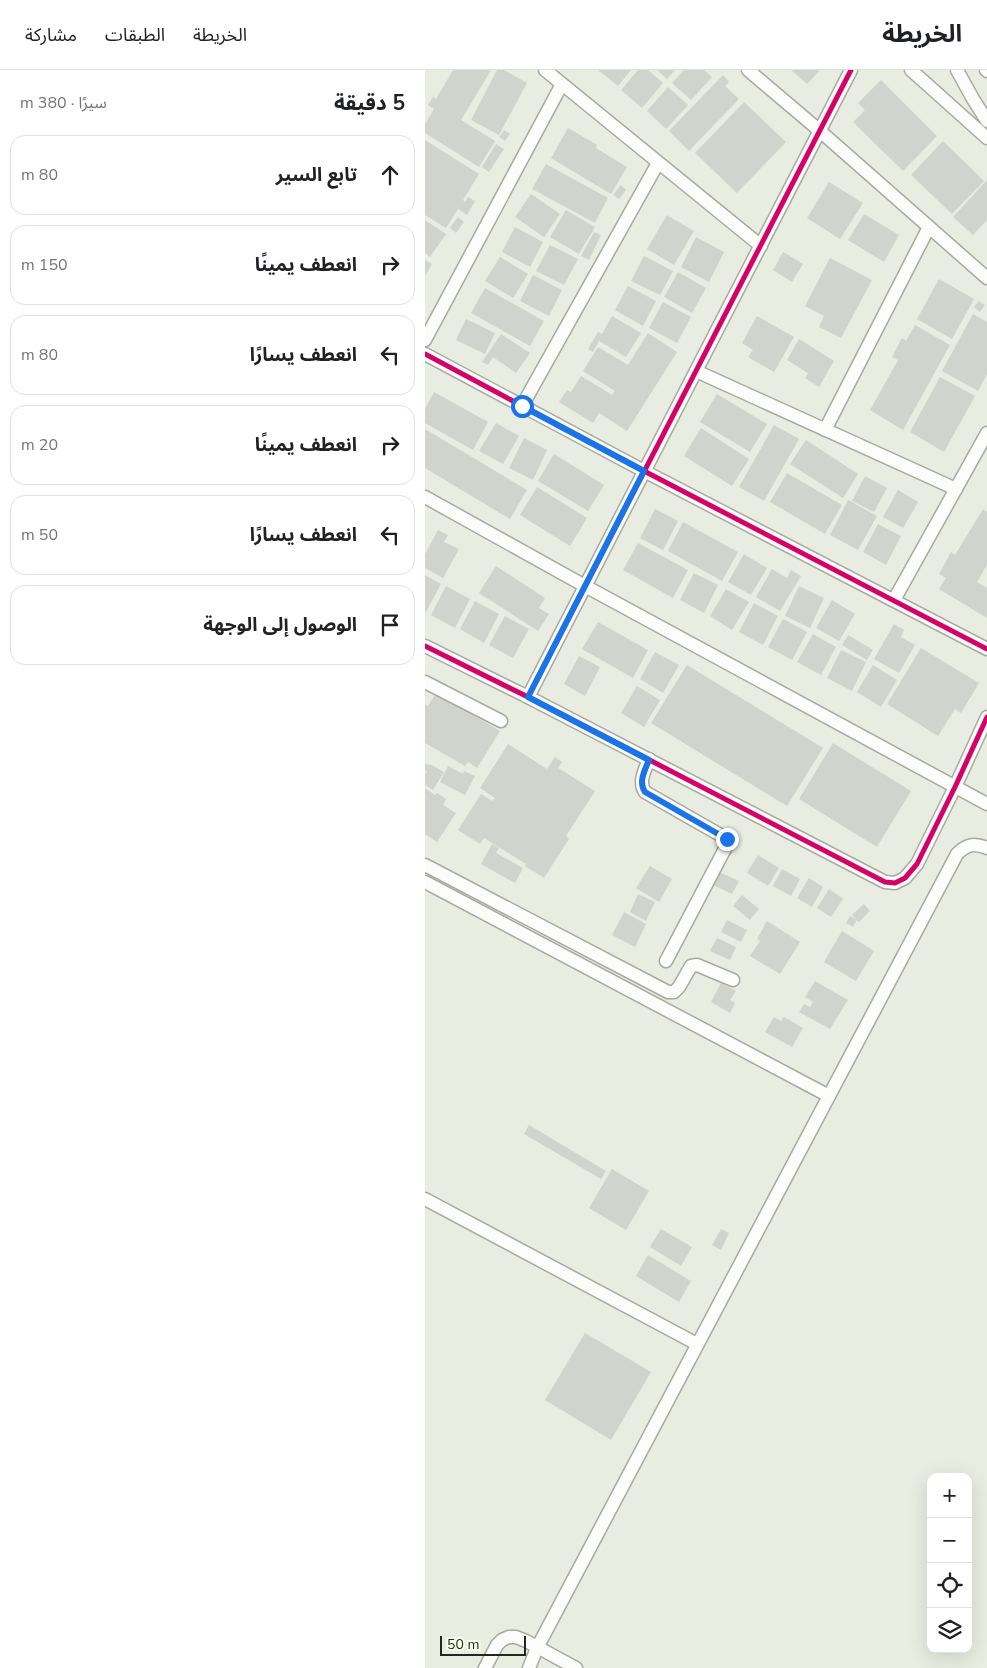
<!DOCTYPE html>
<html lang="ar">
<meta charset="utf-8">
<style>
body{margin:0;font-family:"Nunito Sans","Noto Sans Arabic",sans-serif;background:#f6f6f6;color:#202124;direction:rtl}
.controls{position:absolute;right:15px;bottom:15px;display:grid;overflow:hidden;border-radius:10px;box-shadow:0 5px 20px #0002}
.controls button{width:45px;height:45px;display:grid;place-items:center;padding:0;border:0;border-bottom:1px solid #e0e0e0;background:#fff;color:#202124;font:25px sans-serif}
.scale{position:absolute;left:15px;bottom:12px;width:86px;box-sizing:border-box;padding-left:5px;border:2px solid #252620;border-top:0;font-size:14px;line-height:18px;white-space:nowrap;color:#252620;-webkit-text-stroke:4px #f8feea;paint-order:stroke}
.stop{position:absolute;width:15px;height:15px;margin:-11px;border:4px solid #1a73e8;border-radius:50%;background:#fff}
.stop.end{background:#1a73e8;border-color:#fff;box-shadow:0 1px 5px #0008}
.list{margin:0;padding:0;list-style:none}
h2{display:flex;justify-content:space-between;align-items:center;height:65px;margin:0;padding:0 20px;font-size:21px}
h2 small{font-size:16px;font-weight:400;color:#757577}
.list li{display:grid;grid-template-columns:32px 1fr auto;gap:15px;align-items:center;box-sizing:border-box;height:80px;margin:0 10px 10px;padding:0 10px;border:1px solid #e0e0e0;border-radius:15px}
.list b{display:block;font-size:19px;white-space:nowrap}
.list em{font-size:16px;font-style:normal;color:#757577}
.icon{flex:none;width:28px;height:28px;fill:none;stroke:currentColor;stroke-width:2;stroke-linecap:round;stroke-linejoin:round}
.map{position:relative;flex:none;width:562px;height:1598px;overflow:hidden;direction:ltr}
header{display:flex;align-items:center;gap:30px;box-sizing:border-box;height:70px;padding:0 25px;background:#fff;border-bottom:1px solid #e0e0e0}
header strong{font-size:24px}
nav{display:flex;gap:28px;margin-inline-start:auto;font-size:18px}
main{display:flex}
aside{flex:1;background:#fff}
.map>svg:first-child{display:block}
.building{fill:#d0d4cc}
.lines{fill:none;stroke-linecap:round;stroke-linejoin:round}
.minor-casing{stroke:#a8aaa2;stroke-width:15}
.minor{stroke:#fcfcfa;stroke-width:12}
.cycleway-casing{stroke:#f8feea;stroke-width:8}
.cycleway{stroke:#d6006c;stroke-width:5}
.route{stroke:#1a73e8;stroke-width:6}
</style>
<header>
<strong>الخريطة</strong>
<nav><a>الخريطة</a><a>الطبقات</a><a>مشاركة</a></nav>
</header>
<main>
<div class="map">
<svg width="562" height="1598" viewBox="0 0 562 1598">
<rect width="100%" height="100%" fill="#e9ece1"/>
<g class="building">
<polygon points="28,0 66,0 36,50 70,71 54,97 0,63 0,54 9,39 3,35 8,27 11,29"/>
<polygon points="72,0 79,0 102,13 74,65 46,50"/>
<polygon points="173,0 206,0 193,16"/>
<polygon points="213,0 223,0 238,13 217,38 196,20"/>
<polygon points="232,0 250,0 242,9"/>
<polygon points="259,0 279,0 287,7 266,30 247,13"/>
<polygon points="366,0 395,0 382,14"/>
<polygon points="298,5 304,12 300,16 314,29 264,81 244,61"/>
<polygon points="456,10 512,66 478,101 428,52 440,40 433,33"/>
<polygon points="243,17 263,35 241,59 222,41"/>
<polygon points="319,32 361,72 312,123 270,83"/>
<polygon points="143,58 172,75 171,78 202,97 186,124 126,88"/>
<polygon points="79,60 85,64 80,71 74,67"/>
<polygon points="0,70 54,104 38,130 40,132 43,127 50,131 42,145 33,139 21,158 0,145"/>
<polygon points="518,71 559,111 527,144 486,105"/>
<polygon points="71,74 79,79 64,102 57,97"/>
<polygon points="121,94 183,128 170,153 107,119"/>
<polygon points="562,110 562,150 548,165 528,147"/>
<polygon points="404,112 438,133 415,169 382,148"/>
<polygon points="196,115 201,120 194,129 188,125"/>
<polygon points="106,124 135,144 119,167 90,147"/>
<polygon points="141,140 170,157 154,184 125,167"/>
<polygon points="439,144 474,165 459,192 423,170"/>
<polygon points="242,145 269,161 249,195 222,179"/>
<polygon points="33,147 39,152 31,163 25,158"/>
<polygon points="0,150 21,164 5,187 0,183"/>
<polygon points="90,157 118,172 105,197 77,182"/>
<polygon points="169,162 176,165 164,190 156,186"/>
<polygon points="271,167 299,182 284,212 256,197"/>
<polygon points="125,175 153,189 139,215 111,201"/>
<polygon points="358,182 378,194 367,212 348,200"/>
<polygon points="219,186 248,201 235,225 206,211"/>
<polygon points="75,187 103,204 88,228 60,211"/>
<polygon points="405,188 447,210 416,268 394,257 399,246 380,236"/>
<polygon points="0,190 7,194 0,206"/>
<polygon points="253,202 281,218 267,243 239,227"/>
<polygon points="108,205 137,220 124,246 95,231"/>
<polygon points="514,209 549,229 527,269 492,249"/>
<polygon points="203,216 231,231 218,256 190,240"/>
<polygon points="60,218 119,251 105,276 46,243"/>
<polygon points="554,231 560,235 555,242 549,237"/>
<polygon points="238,232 266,247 252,273 224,258"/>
<polygon points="548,244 562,252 562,304 553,321 517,301"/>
<polygon points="187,246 216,263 201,287 174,271 168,282 163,279 173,262 177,264"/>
<polygon points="332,246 369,267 349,302 323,287 328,280 317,273"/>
<polygon points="41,249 70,263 60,284 31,270"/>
<polygon points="490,255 525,275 478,360 445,340 473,290 467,287 477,268 481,271"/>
<polygon points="223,263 252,282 202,361 174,343 168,353 134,332 142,320 146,322 156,306 187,325 190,321 158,301 173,277 203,295"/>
<polygon points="76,264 105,283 91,303 68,287 63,295 57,292"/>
<polygon points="374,269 409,291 394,317 380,308 383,303 362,290"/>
<polygon points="515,307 550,326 519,382 485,362"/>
<polygon points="9,322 63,352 48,380 0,353 0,339"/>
<polygon points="292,324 342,354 325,382 275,352"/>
<polygon points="71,353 94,366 78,394 54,381"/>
<polygon points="349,355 374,369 339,431 314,417"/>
<polygon points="276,358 324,389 307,416 259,386"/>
<polygon points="0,359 102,420 85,449 0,398"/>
<polygon points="99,368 122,380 108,410 84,398"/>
<polygon points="381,370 433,404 418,428 365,394"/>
<polygon points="129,384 179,415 163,441 113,411"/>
<polygon points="362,403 417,435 400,464 345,432"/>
<polygon points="440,406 462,418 449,442 427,431"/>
<polygon points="112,417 162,448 145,476 95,445"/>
<polygon points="473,420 493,432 478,458 458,447"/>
<polygon points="423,430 452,446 433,480 405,465"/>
<polygon points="230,439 253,451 238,480 215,468"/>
<polygon points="558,439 562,442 562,495 552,512 562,518 562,548 514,519 521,508 514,504 526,482 530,485"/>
<polygon points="258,452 313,482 297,511 243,481"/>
<polygon points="453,454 476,466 461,495 438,482"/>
<polygon points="13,460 23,465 19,472 34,479 18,508 0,498 0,484"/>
<polygon points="213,473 263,500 248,528 198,500"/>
<polygon points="319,484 342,498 326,525 303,512"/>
<polygon points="71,496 120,528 114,538 124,544 113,561 54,523"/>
<polygon points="347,499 362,508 366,500 376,506 355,541 331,527"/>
<polygon points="269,503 293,515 279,543 255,530"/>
<polygon points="0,505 16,514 0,544"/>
<polygon points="21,516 45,529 30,558 6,545"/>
<polygon points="374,516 399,528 385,558 360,546"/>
<polygon points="301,519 324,532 307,560 285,546"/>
<polygon points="407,530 430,544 414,571 391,558"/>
<polygon points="50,531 74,544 59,573 35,559"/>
<polygon points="329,533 353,546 338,575 314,562"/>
<polygon points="80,546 104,559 88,588 64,575"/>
<polygon points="358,549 382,562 367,590 343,577"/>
<polygon points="173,552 223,580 208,608 157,579"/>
<polygon points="469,554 479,560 476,567 490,575 474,603 449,589"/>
<polygon points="388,564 411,577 396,605 372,592"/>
<polygon points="423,565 448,580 442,590 417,575"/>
<polygon points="496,578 554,613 536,643 530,639 513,666 462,634"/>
<polygon points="416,580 441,592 427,621 402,608"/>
<polygon points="230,582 254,595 238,623 215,609"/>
<polygon points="154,586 175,597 160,626 139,614"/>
<polygon points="262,595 398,678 362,736 226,653"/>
<polygon points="448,595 472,610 456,637 432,622"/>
<polygon points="212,616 235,630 219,657 196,643"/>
<polygon points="11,623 75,661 52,698 43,692 40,696 0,673 0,634 3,636"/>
<polygon points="408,673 486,721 452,777 374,729"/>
<polygon points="83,674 122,699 130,687 137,692 133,698 170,721 141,766 144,769 119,808 100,796 101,794 59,768 55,774 33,760 56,724 67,731 70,728 55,718"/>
<polygon points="0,693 4,695 5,694 19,702 8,720 0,715 0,704 2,701 0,700"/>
<polygon points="23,696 38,704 39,701 50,706 40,725 15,712"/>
<polygon points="0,718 10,725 12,723 21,729 18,735 31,743 12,772 0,764"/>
<polygon points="67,774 74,778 71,783 98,798 90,813 56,794"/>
<polygon points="333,785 354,798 343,816 322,803"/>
<polygon points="225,796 247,809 234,832 211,818"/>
<polygon points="357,799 375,809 366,826 348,816"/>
<polygon points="292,801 314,811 307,824 286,814"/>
<polygon points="384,808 398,817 387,837 372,828"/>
<polygon points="404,819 418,829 406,847 392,838"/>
<polygon points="213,824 230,832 221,851 205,842"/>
<polygon points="317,825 334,839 325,850 308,836"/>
<polygon points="439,834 445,841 434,852 427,845"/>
<polygon points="199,842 221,854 210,877 187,865"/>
<polygon points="425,846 432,850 428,857 421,853"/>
<polygon points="302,850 322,860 316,872 296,862"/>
<polygon points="342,851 375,872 355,904 325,886 335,871 332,869"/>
<polygon points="417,861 449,881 431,911 399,892"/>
<polygon points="292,868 311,877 305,890 285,881"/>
<polygon points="390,911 423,930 405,959 374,942 379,934 385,937 388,932 380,927"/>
<polygon points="296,913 311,921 305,930 310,933 305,943 286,932"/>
<polygon points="349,947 356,951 359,947 378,958 367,977 340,962"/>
<polygon points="104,1055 181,1101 176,1109 99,1064"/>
<polygon points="187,1099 224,1121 201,1160 164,1138"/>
<polygon points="236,1159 267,1177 256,1196 225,1177"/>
<polygon points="296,1159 304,1163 296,1180 287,1175"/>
<polygon points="223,1185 266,1211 254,1232 211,1206"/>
<polygon points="160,1263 226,1302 186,1370 120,1330"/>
</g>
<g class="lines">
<defs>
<g id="minor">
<polyline points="120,0 336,176"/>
<polyline points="323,0 395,61 562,208"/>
<polyline points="486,0 562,68"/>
<polyline points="532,0 548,29 562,51"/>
<polyline points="561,0 562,1"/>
<polyline points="0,270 137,14"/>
<polyline points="0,284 219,401 562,579"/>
<polyline points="271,301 531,419"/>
<polyline points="97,336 233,93"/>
<polyline points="400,360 504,157"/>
<polyline points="0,427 160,516 562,734"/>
<polyline points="469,530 562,363"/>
<polyline points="0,576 103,627 460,812 470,813 480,808 492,794 530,717 562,647"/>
<polyline points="0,612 76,651"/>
<polyline points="103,627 426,0"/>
<path d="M224 689C220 700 213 712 220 722L297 766 302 769 303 773 241 891"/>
<polyline points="0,795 243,922 249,922 254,917 266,896 272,895 308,910"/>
<polyline points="0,812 404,1026"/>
<polyline points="0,1129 272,1274"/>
<polyline points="60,1598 72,1575 77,1570 84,1567 91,1567 101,1571 151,1598"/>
<path d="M104 1598 112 1578 532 784C542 774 549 773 562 778"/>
</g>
</defs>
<use href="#minor" class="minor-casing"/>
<use href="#minor" class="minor"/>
<defs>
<g id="cycleway">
<polyline points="0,284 219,401 562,579"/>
<polyline points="0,576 103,627 460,812 470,813 480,808 492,794 530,717 562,647"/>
<polyline points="103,627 426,0"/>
</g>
</defs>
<use href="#cycleway" class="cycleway-casing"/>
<use href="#cycleway" class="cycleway"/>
</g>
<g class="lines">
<path class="route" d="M97 336 219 401 103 627 224 690C220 700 213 712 220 722L302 769"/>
</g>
</svg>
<div class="controls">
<button>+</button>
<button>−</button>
<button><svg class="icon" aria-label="locate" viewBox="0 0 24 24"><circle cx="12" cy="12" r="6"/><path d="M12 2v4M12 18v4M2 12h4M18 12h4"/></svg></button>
<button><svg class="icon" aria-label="layers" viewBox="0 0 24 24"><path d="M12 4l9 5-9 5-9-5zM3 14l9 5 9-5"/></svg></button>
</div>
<div class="scale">50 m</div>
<div class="stop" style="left:97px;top:336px"></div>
<div class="stop end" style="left:302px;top:769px"></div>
</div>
<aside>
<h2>5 دقيقة<small>سيرًا · 380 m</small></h2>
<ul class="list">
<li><svg class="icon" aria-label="ahead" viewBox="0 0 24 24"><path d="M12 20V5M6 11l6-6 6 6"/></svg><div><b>تابع السير</b></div><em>80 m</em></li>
<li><svg class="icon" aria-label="right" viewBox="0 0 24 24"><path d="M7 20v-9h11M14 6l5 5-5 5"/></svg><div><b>انعطف يمينًا</b></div><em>150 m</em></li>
<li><svg class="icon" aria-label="left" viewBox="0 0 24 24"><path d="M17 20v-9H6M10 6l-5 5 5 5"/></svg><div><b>انعطف يسارًا</b></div><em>80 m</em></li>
<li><svg class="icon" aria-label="right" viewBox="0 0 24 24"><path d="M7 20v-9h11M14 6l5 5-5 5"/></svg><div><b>انعطف يمينًا</b></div><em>20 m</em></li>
<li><svg class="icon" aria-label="left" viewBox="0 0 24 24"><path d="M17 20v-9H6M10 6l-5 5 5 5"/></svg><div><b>انعطف يسارًا</b></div><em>50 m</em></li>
<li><svg class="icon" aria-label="arrive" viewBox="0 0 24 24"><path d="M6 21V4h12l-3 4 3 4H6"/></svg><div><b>الوصول إلى الوجهة</b></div></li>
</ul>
</aside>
</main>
